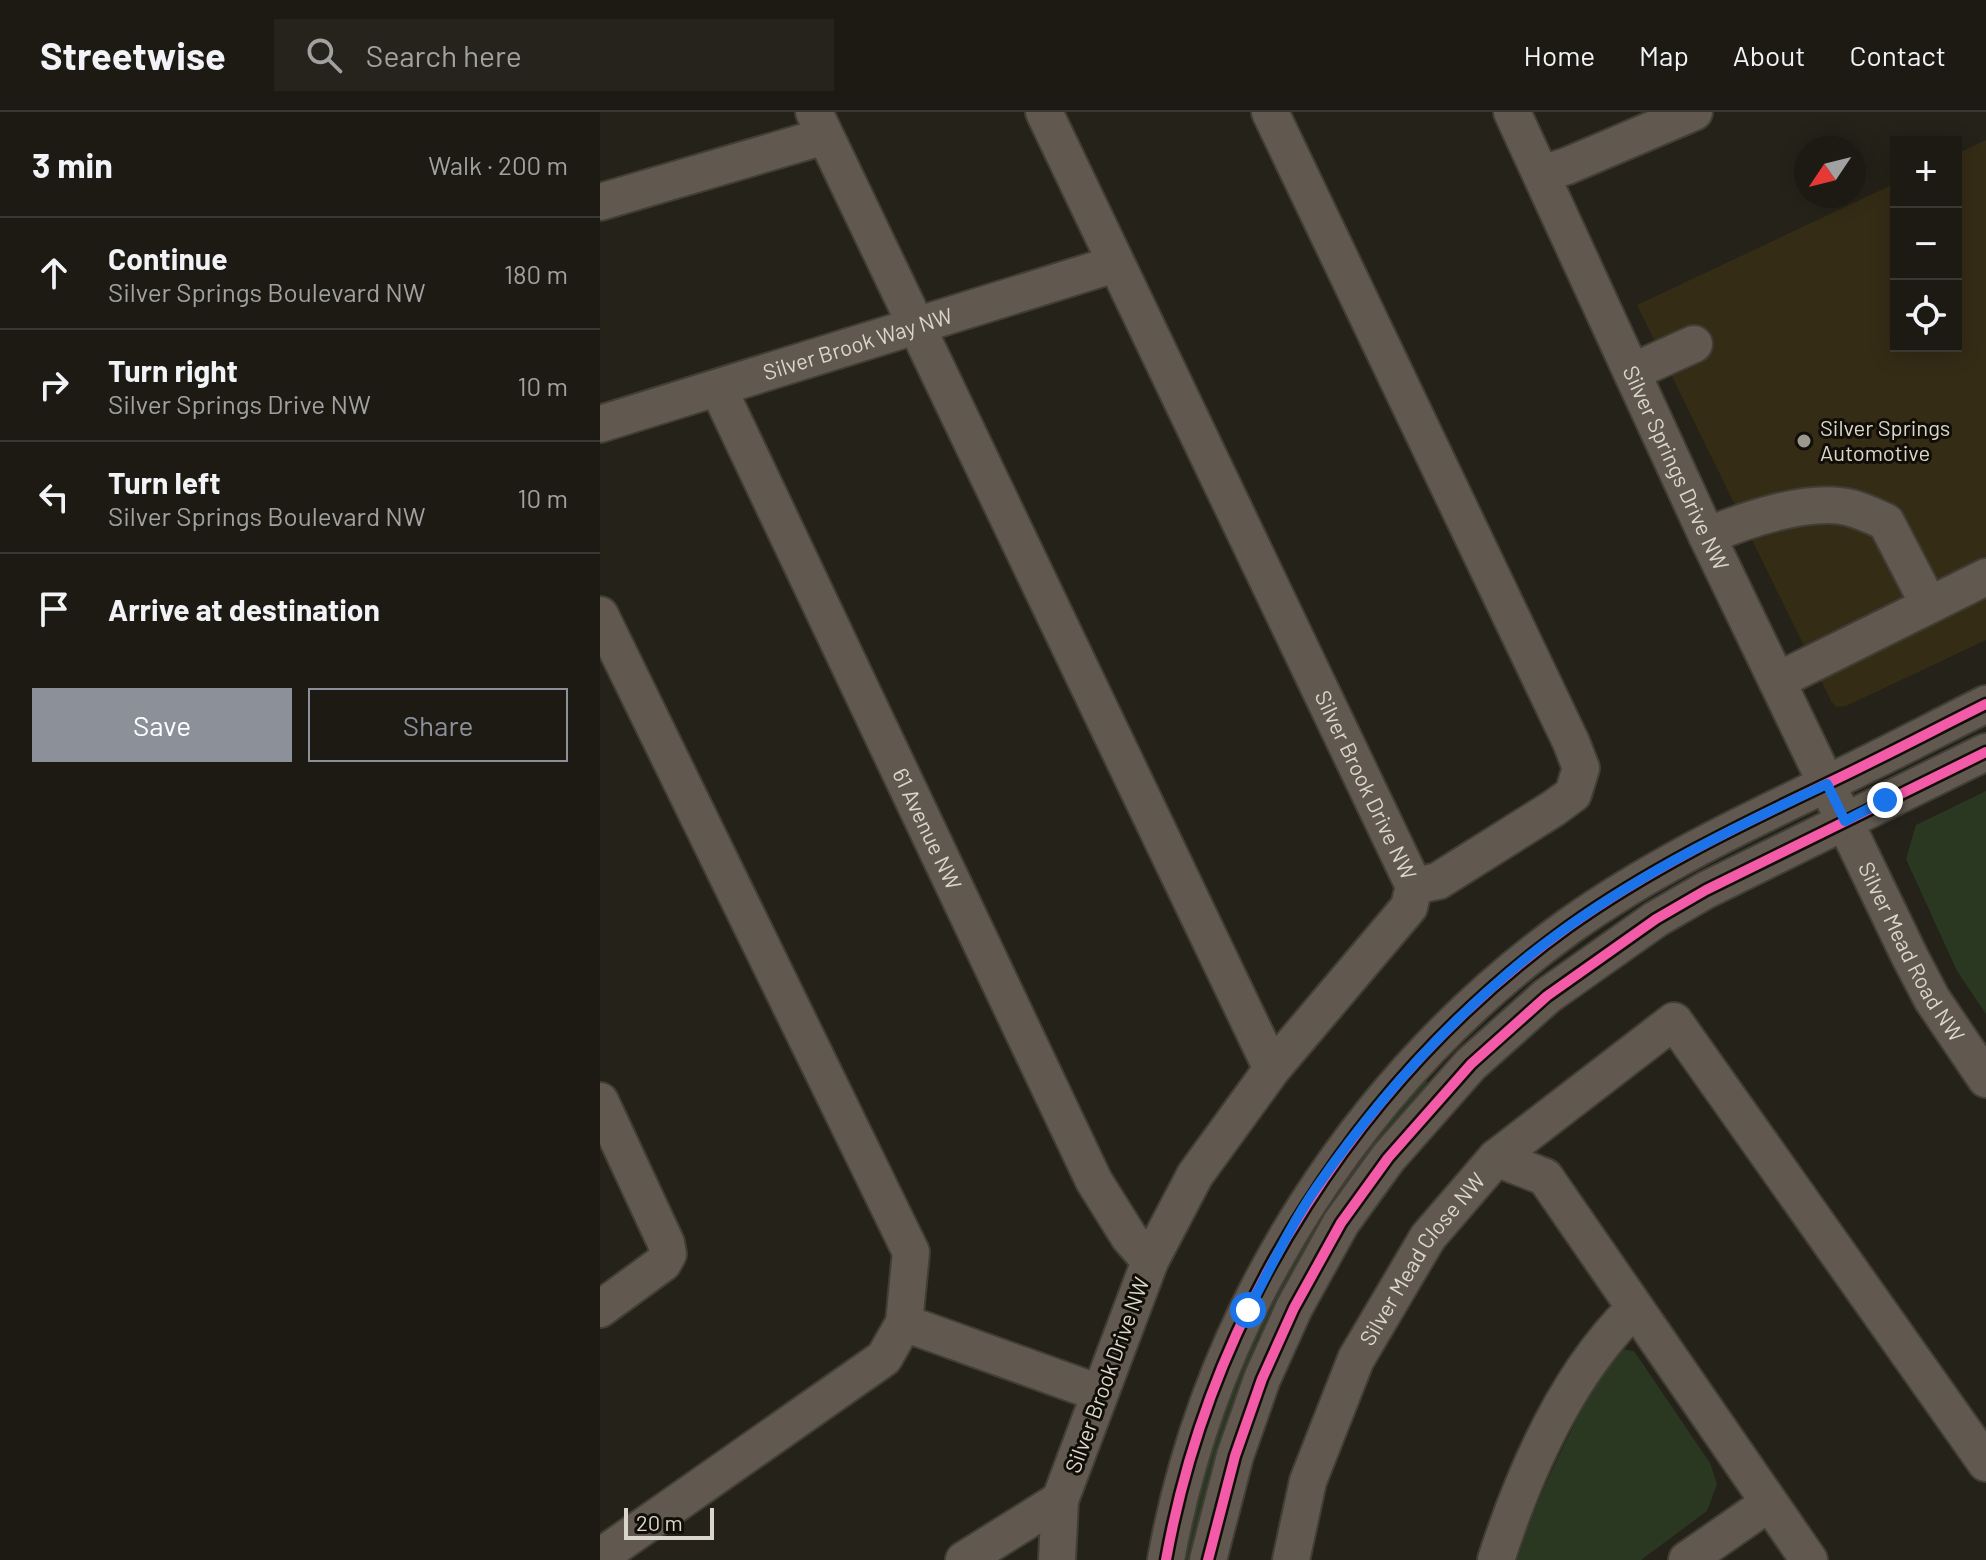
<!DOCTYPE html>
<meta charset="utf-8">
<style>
body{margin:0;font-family:Barlow,sans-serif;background:#25231c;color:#f1f3f6}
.controls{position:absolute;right:24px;top:24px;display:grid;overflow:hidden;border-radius:0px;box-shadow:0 4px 20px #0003}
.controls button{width:72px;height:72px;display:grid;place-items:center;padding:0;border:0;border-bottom:2px solid #3a3833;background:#1c1a13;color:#f1f3f6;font:40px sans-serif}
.compass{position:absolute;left:1194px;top:24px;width:72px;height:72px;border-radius:50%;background:#1c1a13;box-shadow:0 4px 20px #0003;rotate:235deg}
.scale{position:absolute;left:24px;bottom:20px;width:90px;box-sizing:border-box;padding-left:8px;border:4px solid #dad6cb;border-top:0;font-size:22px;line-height:28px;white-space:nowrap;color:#dad6cb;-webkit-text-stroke:6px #110e07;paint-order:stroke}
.stop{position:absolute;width:24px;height:24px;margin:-18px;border:6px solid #1a73e8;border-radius:50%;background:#fff}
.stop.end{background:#1a73e8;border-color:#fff;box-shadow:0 2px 8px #0008}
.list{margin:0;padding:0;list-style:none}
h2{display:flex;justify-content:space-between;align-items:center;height:104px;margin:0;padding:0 32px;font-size:34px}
h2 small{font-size:26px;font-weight:400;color:#a0a1a0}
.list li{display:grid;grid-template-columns:52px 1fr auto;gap:24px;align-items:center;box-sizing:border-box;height:112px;padding:0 32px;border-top:2px solid #3a3833}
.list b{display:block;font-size:30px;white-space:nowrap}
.list p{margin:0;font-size:26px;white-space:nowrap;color:#a0a1a0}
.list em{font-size:26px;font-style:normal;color:#a0a1a0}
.actions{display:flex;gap:16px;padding:24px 32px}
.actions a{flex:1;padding:18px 0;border:2px solid #8c9099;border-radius:0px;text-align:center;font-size:28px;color:#8c9099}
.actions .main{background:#8c9099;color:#fff}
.icon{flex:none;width:44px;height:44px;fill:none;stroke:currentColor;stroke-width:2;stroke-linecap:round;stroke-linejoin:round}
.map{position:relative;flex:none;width:1386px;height:1448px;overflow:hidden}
header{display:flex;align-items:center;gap:48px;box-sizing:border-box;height:112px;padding:0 40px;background:#1c1a13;border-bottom:2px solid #3a3833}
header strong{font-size:38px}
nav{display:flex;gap:44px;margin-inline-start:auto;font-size:28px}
.search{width:560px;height:72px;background:#25231c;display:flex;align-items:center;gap:20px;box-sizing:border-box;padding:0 28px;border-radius:0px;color:#a0a1a0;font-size:30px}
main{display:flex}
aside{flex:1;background:#1c1a13}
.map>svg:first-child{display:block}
.built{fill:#352c16}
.green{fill:#2a3822}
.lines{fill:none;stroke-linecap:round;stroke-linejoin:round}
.minor-casing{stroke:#413e36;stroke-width:40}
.minor{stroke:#61584f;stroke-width:36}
.cycleway-casing{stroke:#110e07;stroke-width:15}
.cycleway{stroke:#f35aa7;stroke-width:10}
.route{stroke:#1a73e8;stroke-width:10}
.poi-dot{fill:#9b978d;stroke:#110e07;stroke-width:3}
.labels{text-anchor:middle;stroke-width:6;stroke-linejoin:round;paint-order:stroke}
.street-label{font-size:22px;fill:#dad6cb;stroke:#110e07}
.poi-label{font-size:22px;fill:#dad6cb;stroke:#110e07;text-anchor:start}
</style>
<header>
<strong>Streetwise</strong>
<div class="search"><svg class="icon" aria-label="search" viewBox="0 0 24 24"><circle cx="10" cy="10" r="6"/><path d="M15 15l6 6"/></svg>Search here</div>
<nav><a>Home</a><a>Map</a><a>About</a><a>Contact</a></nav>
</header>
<main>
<aside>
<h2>3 min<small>Walk · 200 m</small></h2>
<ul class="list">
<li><svg class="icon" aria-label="ahead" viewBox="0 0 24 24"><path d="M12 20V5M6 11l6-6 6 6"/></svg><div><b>Continue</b><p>Silver Springs Boulevard NW</p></div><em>180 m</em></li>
<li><svg class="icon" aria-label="right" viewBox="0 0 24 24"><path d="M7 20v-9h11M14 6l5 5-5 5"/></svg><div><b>Turn right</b><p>Silver Springs Drive NW</p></div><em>10 m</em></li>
<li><svg class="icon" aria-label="left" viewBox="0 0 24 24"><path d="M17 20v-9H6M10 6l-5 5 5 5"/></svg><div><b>Turn left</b><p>Silver Springs Boulevard NW</p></div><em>10 m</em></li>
<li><svg class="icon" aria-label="arrive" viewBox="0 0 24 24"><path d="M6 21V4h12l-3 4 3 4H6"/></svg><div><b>Arrive at destination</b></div></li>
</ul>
<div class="actions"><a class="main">Save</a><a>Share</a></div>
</aside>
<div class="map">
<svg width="1386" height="1448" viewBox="0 0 1386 1448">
<rect width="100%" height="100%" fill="#252219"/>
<polygon class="built" points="1386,28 1386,528 1246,594 1237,595 1231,589 1037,193 1296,71 1296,234 1356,234 1356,42"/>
<g class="green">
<polygon points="1386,679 1386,902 1357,859 1306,747 1316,713"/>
<polygon points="818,962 830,972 758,1071 598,1448 577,1448 592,1381 678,1163"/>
<path d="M1021 1237 1034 1239 1110 1351 1117 1372 1107 1399 1041 1448H917C939 1377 974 1312 1009 1246Z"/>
</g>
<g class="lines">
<defs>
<g id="minor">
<polyline points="214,0 672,957"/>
<path id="s1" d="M444 0 814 774 809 795 672 957 595 1063 550 1149 460 1388 457 1448"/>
<polyline points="670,0 971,630 981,656 973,682 954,696 838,769 814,774"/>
<path id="s2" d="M912 0 1107 424 1310 845 1332 887 1386 967"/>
<polyline points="941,62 967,54 1094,0"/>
<polyline points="0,90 225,24"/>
<polyline points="1032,260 1094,232"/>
<path id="s3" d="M118 276 494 1069 529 1125 550 1149"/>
<path id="s4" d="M0 312 515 152"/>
<path d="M1107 424C1145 408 1211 385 1251 396 1263 399 1275 405 1286 410L1329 493"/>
<polyline points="0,503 311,1140 304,1211 284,1246 0,1445"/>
<polyline points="1177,569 1386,465"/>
<polyline points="0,989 66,1131 68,1142 63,1151 0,1197"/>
<polyline points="896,1046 1074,909 1386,1351"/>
<polyline points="304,1211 499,1281"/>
<polyline points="364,1448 460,1388"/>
<path d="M566 1448C611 1197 761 965 968 815 1048 758 1136 715 1224 673 1279 647 1332 619 1386 592"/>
<polyline points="608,1448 635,1344 662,1267 694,1196 741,1111 788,1046 871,952 947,884 1056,807 1106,778 1386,640"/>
<path id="s5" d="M691 1448 708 1369 756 1247 828 1125 896 1046 945 1065 1209 1448"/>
<path d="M896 1448C924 1361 968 1261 1034 1197"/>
<polyline points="1087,1448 1169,1391"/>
</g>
</defs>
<use href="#minor" class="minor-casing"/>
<use href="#minor" class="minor"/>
<defs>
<g id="cycleway">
<path d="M566 1448C611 1197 761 965 968 815 1048 758 1136 715 1224 673 1279 647 1332 619 1386 592"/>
<polyline points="608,1448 635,1344 662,1267 694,1196 741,1111 788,1046 871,952 947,884 1056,807 1106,778 1386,640"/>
</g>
</defs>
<use href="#cycleway" class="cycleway-casing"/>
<use href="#cycleway" class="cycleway"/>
</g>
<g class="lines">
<path class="route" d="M648 1198C670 1157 690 1114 716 1076 769 999 834 925 905 864 999 782 1115 724 1227 672L1245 709 1285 688"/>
</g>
<circle class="poi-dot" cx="1204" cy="329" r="8"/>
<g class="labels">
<g class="street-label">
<text dy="8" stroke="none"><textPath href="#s4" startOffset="270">Silver Brook Way NW</textPath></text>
<text dy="8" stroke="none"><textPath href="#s2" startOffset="392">Silver Springs Drive NW</textPath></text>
<text dy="8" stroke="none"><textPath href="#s1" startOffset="746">Silver Brook Drive NW</textPath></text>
<text dy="8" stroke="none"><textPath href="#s3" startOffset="488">61 Avenue NW</textPath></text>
<text dy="8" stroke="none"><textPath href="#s2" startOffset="930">Silver Mead Road NW</textPath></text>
<text dy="8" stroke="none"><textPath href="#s5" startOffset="332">Silver Mead Close NW</textPath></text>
<text transform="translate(507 1263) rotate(-70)" y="8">Silver Brook Drive NW</text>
</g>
<g class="poi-label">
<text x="1220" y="324">Silver Springs<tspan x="1220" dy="25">Automotive</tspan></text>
</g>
</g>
</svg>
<div class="controls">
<button>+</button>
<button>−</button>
<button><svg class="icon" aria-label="locate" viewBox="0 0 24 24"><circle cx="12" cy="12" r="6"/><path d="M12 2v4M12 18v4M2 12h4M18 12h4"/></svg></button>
</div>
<svg class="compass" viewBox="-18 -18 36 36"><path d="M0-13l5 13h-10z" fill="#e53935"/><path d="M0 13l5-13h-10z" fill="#a0a1a0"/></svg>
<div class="scale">20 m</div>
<div class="stop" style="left:648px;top:1198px"></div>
<div class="stop end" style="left:1285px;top:688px"></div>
</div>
</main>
